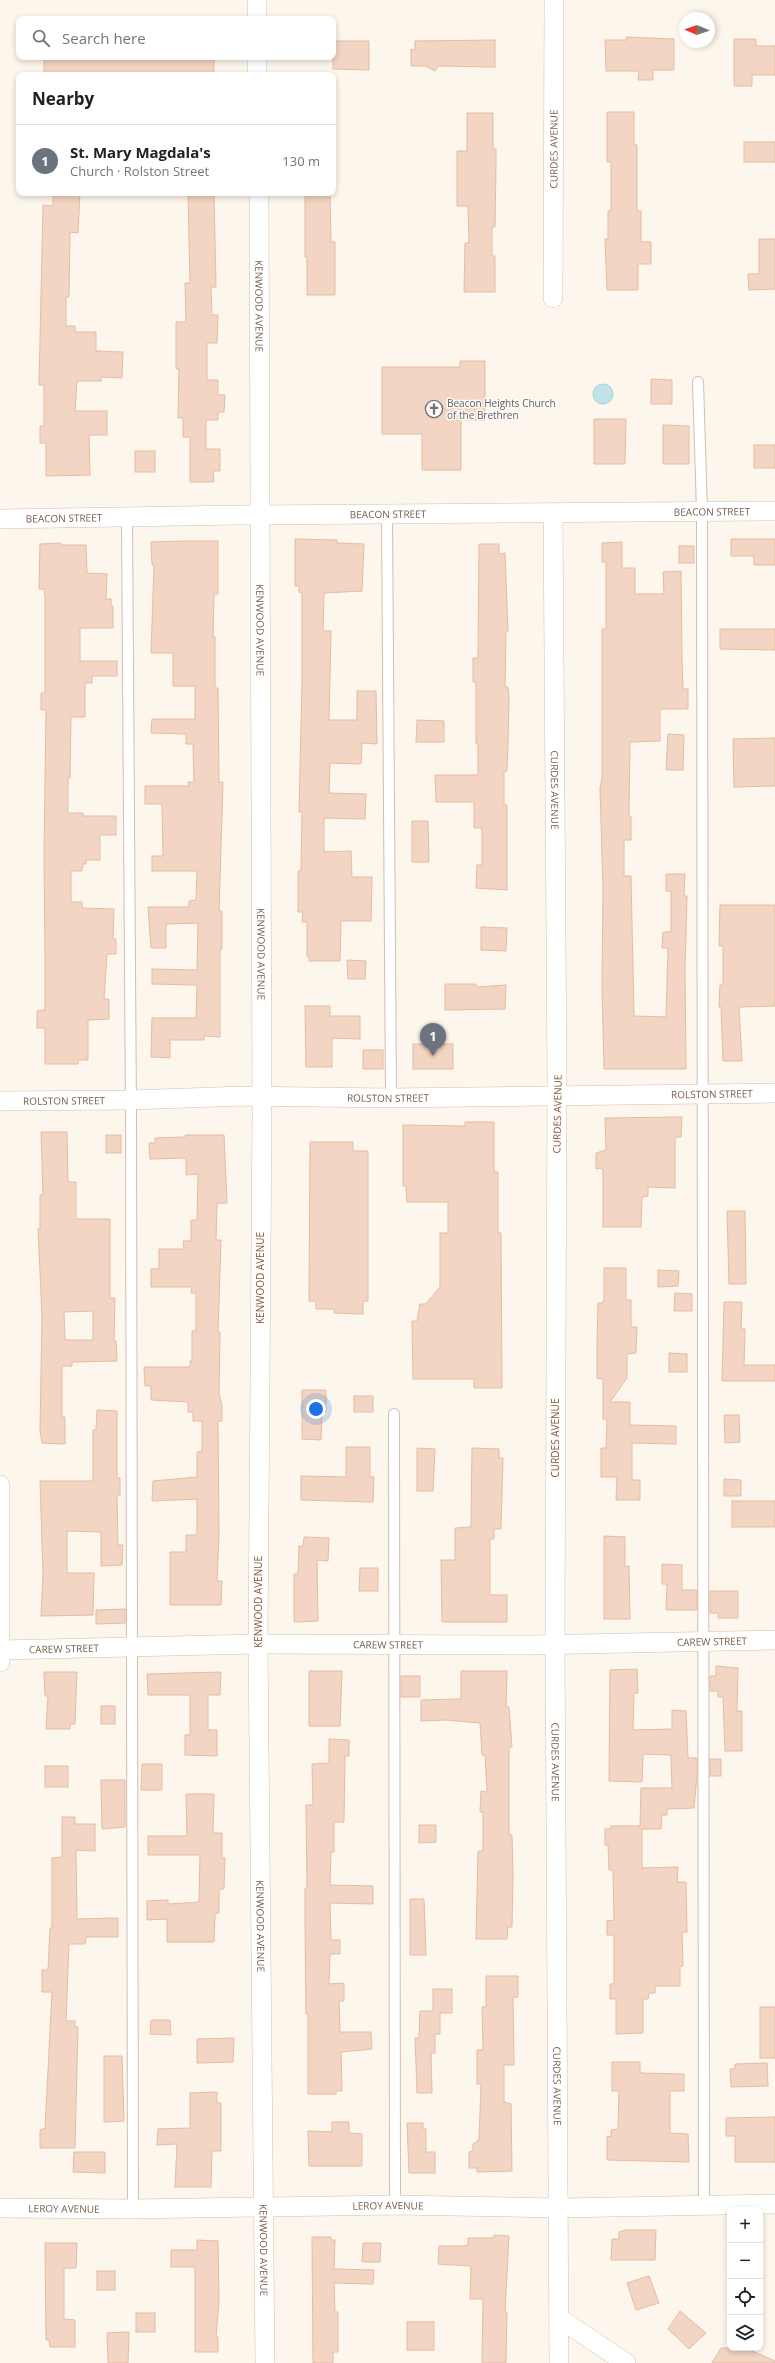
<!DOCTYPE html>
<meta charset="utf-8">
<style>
body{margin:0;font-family:"Open Sans",sans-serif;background:#f2f2f2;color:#202124}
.controls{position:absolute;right:12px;bottom:12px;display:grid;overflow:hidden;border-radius:8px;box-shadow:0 2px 6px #0003}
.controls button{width:36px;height:36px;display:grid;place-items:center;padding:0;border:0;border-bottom:1px solid #e0e0e0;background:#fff;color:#202124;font:20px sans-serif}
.compass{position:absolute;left:679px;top:12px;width:36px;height:36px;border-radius:50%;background:#fff;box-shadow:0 2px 6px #0003;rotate:272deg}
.you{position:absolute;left:316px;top:1409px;width:14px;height:14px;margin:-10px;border:3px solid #fff;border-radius:50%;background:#1a73e8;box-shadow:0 0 0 6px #1a73e833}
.badge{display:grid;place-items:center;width:26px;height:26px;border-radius:50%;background:#ea580c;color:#fff;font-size:13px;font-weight:700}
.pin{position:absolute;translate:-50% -33px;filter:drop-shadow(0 1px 2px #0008)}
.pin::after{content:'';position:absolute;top:21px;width:14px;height:12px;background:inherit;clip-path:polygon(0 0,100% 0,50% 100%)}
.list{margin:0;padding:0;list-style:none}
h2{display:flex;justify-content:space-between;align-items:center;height:52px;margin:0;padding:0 16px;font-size:17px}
h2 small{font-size:13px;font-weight:400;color:#757577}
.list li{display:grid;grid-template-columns:26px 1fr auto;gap:12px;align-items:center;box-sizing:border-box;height:72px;padding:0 16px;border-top:1px solid #e0e0e0}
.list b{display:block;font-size:15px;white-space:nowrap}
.list p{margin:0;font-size:13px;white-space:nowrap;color:#757577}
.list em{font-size:13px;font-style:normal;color:#757577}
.icon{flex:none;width:22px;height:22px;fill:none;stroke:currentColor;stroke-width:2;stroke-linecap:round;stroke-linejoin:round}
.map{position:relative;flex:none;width:775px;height:2363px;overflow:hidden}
.search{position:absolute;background:#fff;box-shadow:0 2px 6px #0003;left:16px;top:16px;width:320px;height:44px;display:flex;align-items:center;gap:10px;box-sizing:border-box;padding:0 14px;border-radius:8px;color:#757577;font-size:15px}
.panel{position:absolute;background:#fff;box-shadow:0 2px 6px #0003;left:16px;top:72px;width:320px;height:124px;border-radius:8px}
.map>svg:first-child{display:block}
.water{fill:#bfe3e8;stroke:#a5d3da}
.building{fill:#f3d5c3;stroke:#e6bba3;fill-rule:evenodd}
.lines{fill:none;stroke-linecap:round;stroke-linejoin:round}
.lane-casing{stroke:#d1beb0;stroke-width:12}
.street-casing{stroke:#d1beb0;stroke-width:20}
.lane{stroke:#fff;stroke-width:10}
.street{stroke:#fff;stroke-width:19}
.labels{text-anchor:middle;stroke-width:3;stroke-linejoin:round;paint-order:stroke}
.street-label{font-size:10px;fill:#7a5c4d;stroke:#fffaf3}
.worship-label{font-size:10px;fill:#5b616d;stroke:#fffaf3;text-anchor:start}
</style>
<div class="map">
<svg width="775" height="2363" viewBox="0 0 775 2363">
<rect width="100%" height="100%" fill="#fdf6ec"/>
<circle class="water" cx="603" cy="394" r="10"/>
<g class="building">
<polygon points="626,37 674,39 674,70 653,70 653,80 638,80 639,71 606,71 605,40 627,40"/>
<polygon points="734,39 756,39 756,46 775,46 775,75 752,75 752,86 734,86"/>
<polygon points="495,40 495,67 438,66 435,71 425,66 411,66 411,49 415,50 415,41"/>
<polygon points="333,41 369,41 369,70 333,69"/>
<rect x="44" y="57" width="170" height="18"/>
<polygon points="607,112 634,112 634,145 637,145 637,211 641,211 641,242 651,242 651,264 638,264 638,290 607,290 605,239 608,239 608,211 611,211 611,162 607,162"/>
<polygon points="467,113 493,113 493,149 496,149 496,165 495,227 492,227 492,256 495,256 495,292 464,292 465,243 469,243 468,206 457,206 457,151 467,151"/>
<rect x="744" y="142" width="31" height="20"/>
<polygon points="53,193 80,193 78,233 70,232 69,297 66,297 66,326 75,326 75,332 96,332 96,351 123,352 122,378 101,377 101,381 77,381 75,411 107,411 107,435 89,435 90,475 46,476 46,443 40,443 40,426 44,426 44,385 39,385 43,205 53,206"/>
<polygon points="188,193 214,193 216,287 211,287 212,315 218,315 217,343 207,343 207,380 218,380 218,395 225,395 224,412 218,412 218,420 206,420 206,449 220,449 220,471 213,471 214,482 190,482 190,437 183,437 183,418 178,418 179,369 176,369 176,322 186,322 185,283 190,283"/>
<polygon points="305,193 330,193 331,242 335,242 335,295 307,295 307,257 305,257"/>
<polygon points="759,239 775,239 775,289 749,290 748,274 759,274"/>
<polygon points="460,361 485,361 485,420 461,420 461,470 422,470 422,434 382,434 382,367 460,367"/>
<polygon points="651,379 672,380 672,404 651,404"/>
<polygon points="594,419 626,419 625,464 594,464"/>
<polygon points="663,425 689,426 689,464 663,464"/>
<rect x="754" y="445" width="21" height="23"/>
<rect x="135" y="451" width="20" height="21"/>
<polygon points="295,539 337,540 337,543 364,544 362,591 324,593 323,631 331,631 329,720 357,720 357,691 376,691 377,744 362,743 361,764 330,763 329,793 366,794 365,819 324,818 324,852 351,851 352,877 372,877 371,921 341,921 340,961 309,961 309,957 307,956 307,922 302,922 303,912 298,912 298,871 301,871 302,812 299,812 302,683 302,593 299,592 299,586 295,586"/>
<polygon points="731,539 775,539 775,565 754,565 754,556 731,556"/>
<polygon points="188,541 218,541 218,594 214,594 213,637 215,637 215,688 218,688 219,782 223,782 219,911 222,911 222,949 220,949 220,1037 204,1036 204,1040 170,1040 170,1058 151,1057 152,1018 196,1018 197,985 152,984 152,969 197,970 198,923 166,924 166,948 151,948 148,907 189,907 189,901 196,900 197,871 152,871 152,856 163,856 162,804 145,804 145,786 189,786 188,782 194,782 193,744 186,744 186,734 151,733 152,719 195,719 195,686 173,686 173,653 151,653 154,565 152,565 151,542"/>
<polygon points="622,542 622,568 635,568 635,594 664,594 663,572 681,571 682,659 683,689 688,689 688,709 660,709 660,741 630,742 629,816 631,816 631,840 624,840 624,876 631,876 634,1016 666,1017 668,948 662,948 663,932 671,932 671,891 666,891 666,874 685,874 684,896 687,896 685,969 686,1069 604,1069 602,986 603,889 600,788 602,777 602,629 606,629 606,562 602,562 602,543"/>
<polygon points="61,543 61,545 86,545 87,573 107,574 106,599 111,599 111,606 113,606 113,628 80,628 80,661 117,661 117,676 92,676 92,683 85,683 85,717 71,717 70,778 68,778 68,813 83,813 83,816 116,816 116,835 100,835 100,860 86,860 86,864 83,864 82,871 71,871 71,902 82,902 82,908 114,909 113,939 116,939 116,954 107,954 104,999 109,999 109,1019 88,1020 88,1060 78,1060 78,1064 45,1064 45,1028 37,1028 37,1011 45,1010 45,956 44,855 46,710 41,710 41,693 45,693 45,597 44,589 39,589 40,544"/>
<polygon points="479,544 499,544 499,554 505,553 508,631 506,631 505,687 508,687 509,696 508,744 507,771 504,772 504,805 507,805 507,890 476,888 477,865 482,865 482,828 474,828 474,802 436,802 435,775 478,775 478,744 476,744 476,682 473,682 473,658 478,658"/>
<rect x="679" y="546" width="15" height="17"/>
<polygon points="720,629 775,629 775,650 720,649"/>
<polygon points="417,720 444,721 444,742 416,742"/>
<polygon points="668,734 684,735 683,770 666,770"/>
<polygon points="775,738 775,786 734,787 733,739"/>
<polygon points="412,821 428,821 429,862 412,862"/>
<polygon points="720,905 775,905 775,1006 739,1007 742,1061 723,1061 721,1007 719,1007 720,985 723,985 723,946 719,946"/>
<polygon points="481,927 507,928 506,951 481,950"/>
<polygon points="347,960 366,961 365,979 348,979"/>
<polygon points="445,984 475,984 478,987 506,985 505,1009 445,1010"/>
<polygon points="305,1006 330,1006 330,1016 360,1016 360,1039 332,1038 332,1067 306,1067"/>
<rect x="413" y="1044" width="40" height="25"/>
<rect x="363" y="1050" width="20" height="19"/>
<polygon points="682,1117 681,1137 675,1137 675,1188 648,1187 648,1196 642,1197 641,1227 603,1227 603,1172 602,1168 596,1169 596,1153 606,1150 605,1118"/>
<polygon points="465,1122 494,1122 494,1172 498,1172 498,1233 501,1233 502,1388 474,1388 474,1379 413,1379 412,1321 417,1321 420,1304 426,1304 440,1287 440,1233 448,1233 448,1202 407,1202 406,1186 403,1186 403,1125 465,1126"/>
<path d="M41 1132H67L68 1182H76V1219H110V1298H115L114 1341H116L117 1361 72 1362V1366H62V1417H65V1444L42 1443 40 1431 42 1316 38 1229H40V1195H43ZM93 1311V1340H65L64 1312Z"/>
<rect x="106" y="1135" width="15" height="18"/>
<polygon points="185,1135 224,1135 227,1203 217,1203 216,1240 221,1240 218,1332 220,1332 219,1393 222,1406 222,1421 218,1421 219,1535 217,1581 222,1581 221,1605 170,1605 170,1552 186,1552 186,1535 197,1535 197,1499 152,1501 153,1481 197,1477 197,1452 202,1451 202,1421 193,1421 193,1412 188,1412 188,1402 151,1400 151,1386 145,1386 144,1367 190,1367 190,1361 192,1361 192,1331 196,1331 196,1293 191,1293 192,1287 151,1287 151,1269 159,1269 159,1249 184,1249 183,1241 191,1241 191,1220 197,1220 198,1174 186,1175 186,1158 150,1159 149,1143 155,1143 155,1138 185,1137"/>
<polygon points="310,1142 353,1142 353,1151 368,1151 368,1301 363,1301 363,1314 334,1313 334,1309 316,1309 316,1301 309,1301"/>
<polygon points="727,1211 745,1211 746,1284 729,1284"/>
<polygon points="604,1268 626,1268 626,1300 631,1300 631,1327 637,1327 636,1353 627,1354 627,1378 610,1402 630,1402 630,1425 676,1426 676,1444 632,1443 632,1480 640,1480 640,1500 616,1500 617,1477 601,1477 601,1448 606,1448 607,1419 603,1419 603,1379 597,1378 597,1347 598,1303 602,1303 604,1300"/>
<polygon points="658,1270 679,1271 678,1286 658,1287"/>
<polygon points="675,1293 692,1294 692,1311 674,1311"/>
<polygon points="724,1302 742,1302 741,1329 745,1329 744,1365 775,1365 775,1381 722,1381"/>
<polygon points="669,1353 687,1354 687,1372 669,1372"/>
<polygon points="302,1390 326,1390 326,1412 322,1412 321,1440 302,1439"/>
<rect x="354" y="1396" width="19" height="16"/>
<polygon points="97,1410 117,1411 117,1478 120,1478 120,1495 117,1495 118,1545 123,1545 122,1565 101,1566 101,1532 67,1531 67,1573 94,1573 93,1615 41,1616 43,1574 40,1481 93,1481 93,1430 96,1430"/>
<polygon points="724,1415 739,1415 740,1442 725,1443"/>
<polygon points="346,1447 370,1447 370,1477 374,1477 373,1502 301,1500 301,1476 346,1477"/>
<polygon points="417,1448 435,1449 433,1491 417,1491"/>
<polygon points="472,1448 499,1449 499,1458 503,1458 501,1529 494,1529 494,1539 490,1539 490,1595 507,1595 507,1622 442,1622 441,1560 455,1560 455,1528 471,1527"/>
<polygon points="724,1479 741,1480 741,1496 724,1496"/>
<rect x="732" y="1501" width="43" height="26"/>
<polygon points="604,1536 625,1537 625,1566 629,1566 630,1619 604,1619"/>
<polygon points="304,1537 329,1538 328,1561 317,1560 318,1621 294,1622 294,1574 298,1574 299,1546 303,1546"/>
<polygon points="662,1564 682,1565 682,1590 697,1590 697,1610 666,1610 667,1584 662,1584"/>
<polygon points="360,1568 378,1568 378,1591 359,1591"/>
<polygon points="710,1591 738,1591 738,1618 718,1618 718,1613 710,1613"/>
<polygon points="125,1609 125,1623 96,1624 96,1610"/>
<polygon points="716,1666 738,1668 737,1711 742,1711 742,1751 725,1751 723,1697 718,1697 718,1691 710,1691 710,1676 716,1676"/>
<polygon points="637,1669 638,1693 634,1693 633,1730 672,1729 672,1710 686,1711 688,1758 697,1758 697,1776 694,1808 667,1809 667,1815 662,1815 661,1829 642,1829 642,1868 678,1867 677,1882 686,1882 687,1932 682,1932 683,1966 680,1966 680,1986 655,1986 655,1993 649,1993 648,1999 643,1999 643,2033 616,2034 616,1999 610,1999 610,1984 614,1984 614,1935 607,1935 607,1921 614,1920 613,1870 609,1870 608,1845 605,1845 605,1829 611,1829 611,1826 640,1826 641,1788 672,1788 671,1755 643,1754 642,1782 609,1781 610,1670"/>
<polygon points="309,1671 342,1671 340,1726 309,1726"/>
<polygon points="461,1671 507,1671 506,1707 509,1707 512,1747 509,1747 509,1835 512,1835 513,1874 512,1927 508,1927 507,1939 476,1939 478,1851 483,1851 483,1812 480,1812 481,1791 487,1792 485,1755 482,1755 480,1723 447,1720 421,1721 421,1700 461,1699"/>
<polygon points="44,1672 77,1672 75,1724 70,1724 70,1729 46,1729 48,1696 45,1696"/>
<polygon points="221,1672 220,1695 208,1695 208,1730 217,1730 217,1756 185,1755 185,1735 190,1735 190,1695 148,1695 147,1674"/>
<rect x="401" y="1676" width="19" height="21"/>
<rect x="101" y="1706" width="14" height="18"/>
<polygon points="329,1739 349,1740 349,1756 345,1756 344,1822 334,1822 334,1852 331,1852 330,1885 373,1886 373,1904 330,1903 331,1940 340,1940 340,1954 330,1954 329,1984 344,1983 344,2001 339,2001 340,2032 371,2032 372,2049 341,2052 342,2091 336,2091 336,2094 308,2094 308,2014 306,2014 305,1922 305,1888 307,1888 306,1805 313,1805 312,1764 329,1763"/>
<rect x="710" y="1759" width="11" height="17"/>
<polygon points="142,1764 162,1764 162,1790 141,1790"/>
<rect x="45" y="1766" width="23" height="21"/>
<polygon points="101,1780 125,1780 125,1827 102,1829"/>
<polygon points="186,1794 214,1794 213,1833 222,1833 222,1858 225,1858 224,1889 219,1889 219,1913 215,1914 214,1942 167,1942 167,1919 147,1920 147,1901 168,1900 168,1904 199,1902 200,1855 148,1855 148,1836 187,1836"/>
<polygon points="62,1817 75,1817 75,1824 95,1824 95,1851 76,1850 77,1919 118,1918 118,1937 86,1937 85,1944 69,1944 66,2021 75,2021 75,2027 78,2027 75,2148 40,2148 40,2132 41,2129 45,2129 52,1992 42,1992 42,1970 48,1970 50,1928 52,1928 52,1858 62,1857"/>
<polygon points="419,1825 436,1825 436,1842 419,1843"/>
<polygon points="410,1899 424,1899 426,1955 410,1955"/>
<polygon points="486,1976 518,1976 518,1997 513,1997 514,2065 504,2065 504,2102 511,2104 512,2171 477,2172 477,2168 469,2168 469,2152 473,2151 473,2144 479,2140 481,2084 477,2084 477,2050 483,2050 482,2007 486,2007"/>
<polygon points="433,1989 452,1989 452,2013 440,2013 440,2034 435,2034 435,2053 431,2053 432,2093 417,2093 415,2038 419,2038 420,2011 433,2011"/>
<rect x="760" y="2007" width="15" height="51"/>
<polygon points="151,2020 170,2020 171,2035 150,2034"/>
<polygon points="234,2038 233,2062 197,2063 197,2039"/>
<polygon points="104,2056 122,2056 124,2121 104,2122"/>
<polygon points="612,2062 640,2062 640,2072 642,2073 684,2074 684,2091 670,2091 670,2133 688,2134 689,2162 607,2160 607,2136 611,2137 611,2130 618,2129 619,2091 612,2091"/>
<polygon points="767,2063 768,2086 731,2087 730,2069 735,2069 735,2064"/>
<polygon points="217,2092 217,2103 221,2103 221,2151 212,2151 211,2187 175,2187 177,2144 157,2145 158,2129 190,2128 190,2093"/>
<polygon points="775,2117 775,2162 735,2162 735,2136 726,2136 726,2118"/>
<polygon points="332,2122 349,2122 349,2133 362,2134 362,2166 309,2166 308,2131 332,2132"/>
<polygon points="407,2123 423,2123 423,2129 426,2129 426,2152 435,2152 435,2173 409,2173"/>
<polygon points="74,2152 105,2152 105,2173 73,2172"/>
<polygon points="626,2230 656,2230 655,2260 611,2260 612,2239 619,2239 619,2232"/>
<polygon points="494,2235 509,2236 505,2312 507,2312 506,2363 482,2363 483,2299 470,2299 471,2266 438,2264 439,2246 464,2246 468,2245 468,2238 494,2238"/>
<polygon points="312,2237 331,2237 331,2240 335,2240 334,2269 374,2270 373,2284 334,2283 335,2312 338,2312 338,2352 333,2352 333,2363 313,2363"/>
<polygon points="197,2240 218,2241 219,2301 216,2337 218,2337 218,2352 195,2352 195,2267 171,2267 171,2250 197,2250"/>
<polygon points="45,2243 77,2243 76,2268 64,2268 64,2319 75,2320 75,2347 50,2347 49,2340 46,2340"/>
<polygon points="363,2243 381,2243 380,2262 362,2262"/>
<rect x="97" y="2271" width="18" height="19"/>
<polygon points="649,2276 659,2303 636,2310 627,2283"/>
<polygon points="680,2311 706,2333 689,2349 668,2329"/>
<rect x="136" y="2313" width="19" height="19"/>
<rect x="407" y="2322" width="27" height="28"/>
<polygon points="129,2332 128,2363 108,2363 107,2333"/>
<polygon points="721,2348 745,2348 775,2361 775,2363 712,2363"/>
</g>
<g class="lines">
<defs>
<g id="lane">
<polyline points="698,382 702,512 704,2205"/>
<polyline points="387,514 391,1098"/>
<polyline points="127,518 131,1116 133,2209"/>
<polyline points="394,1414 395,2205"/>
</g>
<g id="street">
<polyline points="257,0 257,19"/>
<polyline points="257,57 257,75"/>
<path id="s1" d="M259 193 262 1114 258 1644 265 2363"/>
<path id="s2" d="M553 298 554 0"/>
<path id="s3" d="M553 514 557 1079 555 1644 559 2363"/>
<path id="s4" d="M0 519 240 515 775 511"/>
<path id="s5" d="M0 1101 131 1100 243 1096 391 1098 775 1093"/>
<polyline points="0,1485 0,1662"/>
<path id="s6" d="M0 1650 258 1644 531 1645 775 1640"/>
<path id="s7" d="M0 2208 133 2209 395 2205 559 2208 775 2204"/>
<polyline points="559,2318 626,2363"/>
</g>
</defs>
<use href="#lane" class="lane-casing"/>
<use href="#street" class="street-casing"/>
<use href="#lane" class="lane"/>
<use href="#street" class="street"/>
</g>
<defs>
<symbol id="church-ring" viewBox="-11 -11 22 22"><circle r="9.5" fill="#fffaf3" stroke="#6b7280" stroke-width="1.5"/><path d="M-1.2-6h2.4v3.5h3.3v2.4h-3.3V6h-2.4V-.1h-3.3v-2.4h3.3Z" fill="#6b7280"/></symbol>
</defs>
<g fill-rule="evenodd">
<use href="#church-ring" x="424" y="399" width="20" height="20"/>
</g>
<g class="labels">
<g class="street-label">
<text dy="4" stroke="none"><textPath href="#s2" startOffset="149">CURDES AVENUE</textPath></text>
<text dy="4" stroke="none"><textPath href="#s1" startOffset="113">KENWOOD AVENUE</textPath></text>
<text dy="4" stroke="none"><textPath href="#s4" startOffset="712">BEACON STREET</textPath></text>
<text dy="4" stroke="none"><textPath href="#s4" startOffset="388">BEACON STREET</textPath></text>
<text dy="4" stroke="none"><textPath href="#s4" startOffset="64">BEACON STREET</textPath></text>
<text dy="4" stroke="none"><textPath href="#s1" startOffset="437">KENWOOD AVENUE</textPath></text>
<text dy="4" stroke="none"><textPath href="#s3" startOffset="276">CURDES AVENUE</textPath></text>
<text dy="4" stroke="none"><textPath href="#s1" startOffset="761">KENWOOD AVENUE</textPath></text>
<text dy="4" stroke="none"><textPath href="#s5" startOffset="712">ROLSTON STREET</textPath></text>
<text dy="4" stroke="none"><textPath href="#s5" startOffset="388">ROLSTON STREET</textPath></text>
<text dy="4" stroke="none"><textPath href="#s5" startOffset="64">ROLSTON STREET</textPath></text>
<text transform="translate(557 1114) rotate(-89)" y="4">CURDES AVENUE</text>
<text transform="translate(260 1278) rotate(-90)" y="4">KENWOOD AVENUE</text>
<text transform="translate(555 1438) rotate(-90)" y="4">CURDES AVENUE</text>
<text transform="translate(258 1602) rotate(-90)" y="4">KENWOOD AVENUE</text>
<text dy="4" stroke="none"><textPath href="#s6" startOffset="712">CAREW STREET</textPath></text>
<text dy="4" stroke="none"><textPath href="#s6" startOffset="388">CAREW STREET</textPath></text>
<text dy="4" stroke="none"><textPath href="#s6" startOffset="64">CAREW STREET</textPath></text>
<text dy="4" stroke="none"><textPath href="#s3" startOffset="1248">CURDES AVENUE</textPath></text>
<text dy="4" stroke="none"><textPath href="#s1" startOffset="1733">KENWOOD AVENUE</textPath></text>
<text dy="4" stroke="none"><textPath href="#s3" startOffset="1572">CURDES AVENUE</textPath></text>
<text dy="4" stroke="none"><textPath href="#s7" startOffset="388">LEROY AVENUE</textPath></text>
<text dy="4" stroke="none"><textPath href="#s7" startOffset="64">LEROY AVENUE</textPath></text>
<text dy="4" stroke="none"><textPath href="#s1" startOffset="2057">KENWOOD AVENUE</textPath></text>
</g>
<g class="worship-label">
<text x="447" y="407">Beacon Heights Church<tspan x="447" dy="12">of the Brethren</tspan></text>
</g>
</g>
</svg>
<div class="controls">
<button>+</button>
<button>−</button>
<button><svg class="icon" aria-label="locate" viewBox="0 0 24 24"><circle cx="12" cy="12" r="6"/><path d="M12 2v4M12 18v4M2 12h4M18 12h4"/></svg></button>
<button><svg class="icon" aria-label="layers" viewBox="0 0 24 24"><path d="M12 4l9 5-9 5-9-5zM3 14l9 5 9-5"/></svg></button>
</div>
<svg class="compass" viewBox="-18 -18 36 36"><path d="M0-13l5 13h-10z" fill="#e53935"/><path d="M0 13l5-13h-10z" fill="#757577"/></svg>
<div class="you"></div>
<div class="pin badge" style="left:433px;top:1056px;background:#6b7280">1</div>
<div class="search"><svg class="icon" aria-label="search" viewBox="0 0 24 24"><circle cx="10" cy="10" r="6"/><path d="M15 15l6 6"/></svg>Search here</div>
<section class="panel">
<h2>Nearby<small></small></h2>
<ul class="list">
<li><span class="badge" style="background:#6b7280">1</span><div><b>St. Mary Magdala's</b><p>Church · Rolston Street</p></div><em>130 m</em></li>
</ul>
</section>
</div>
